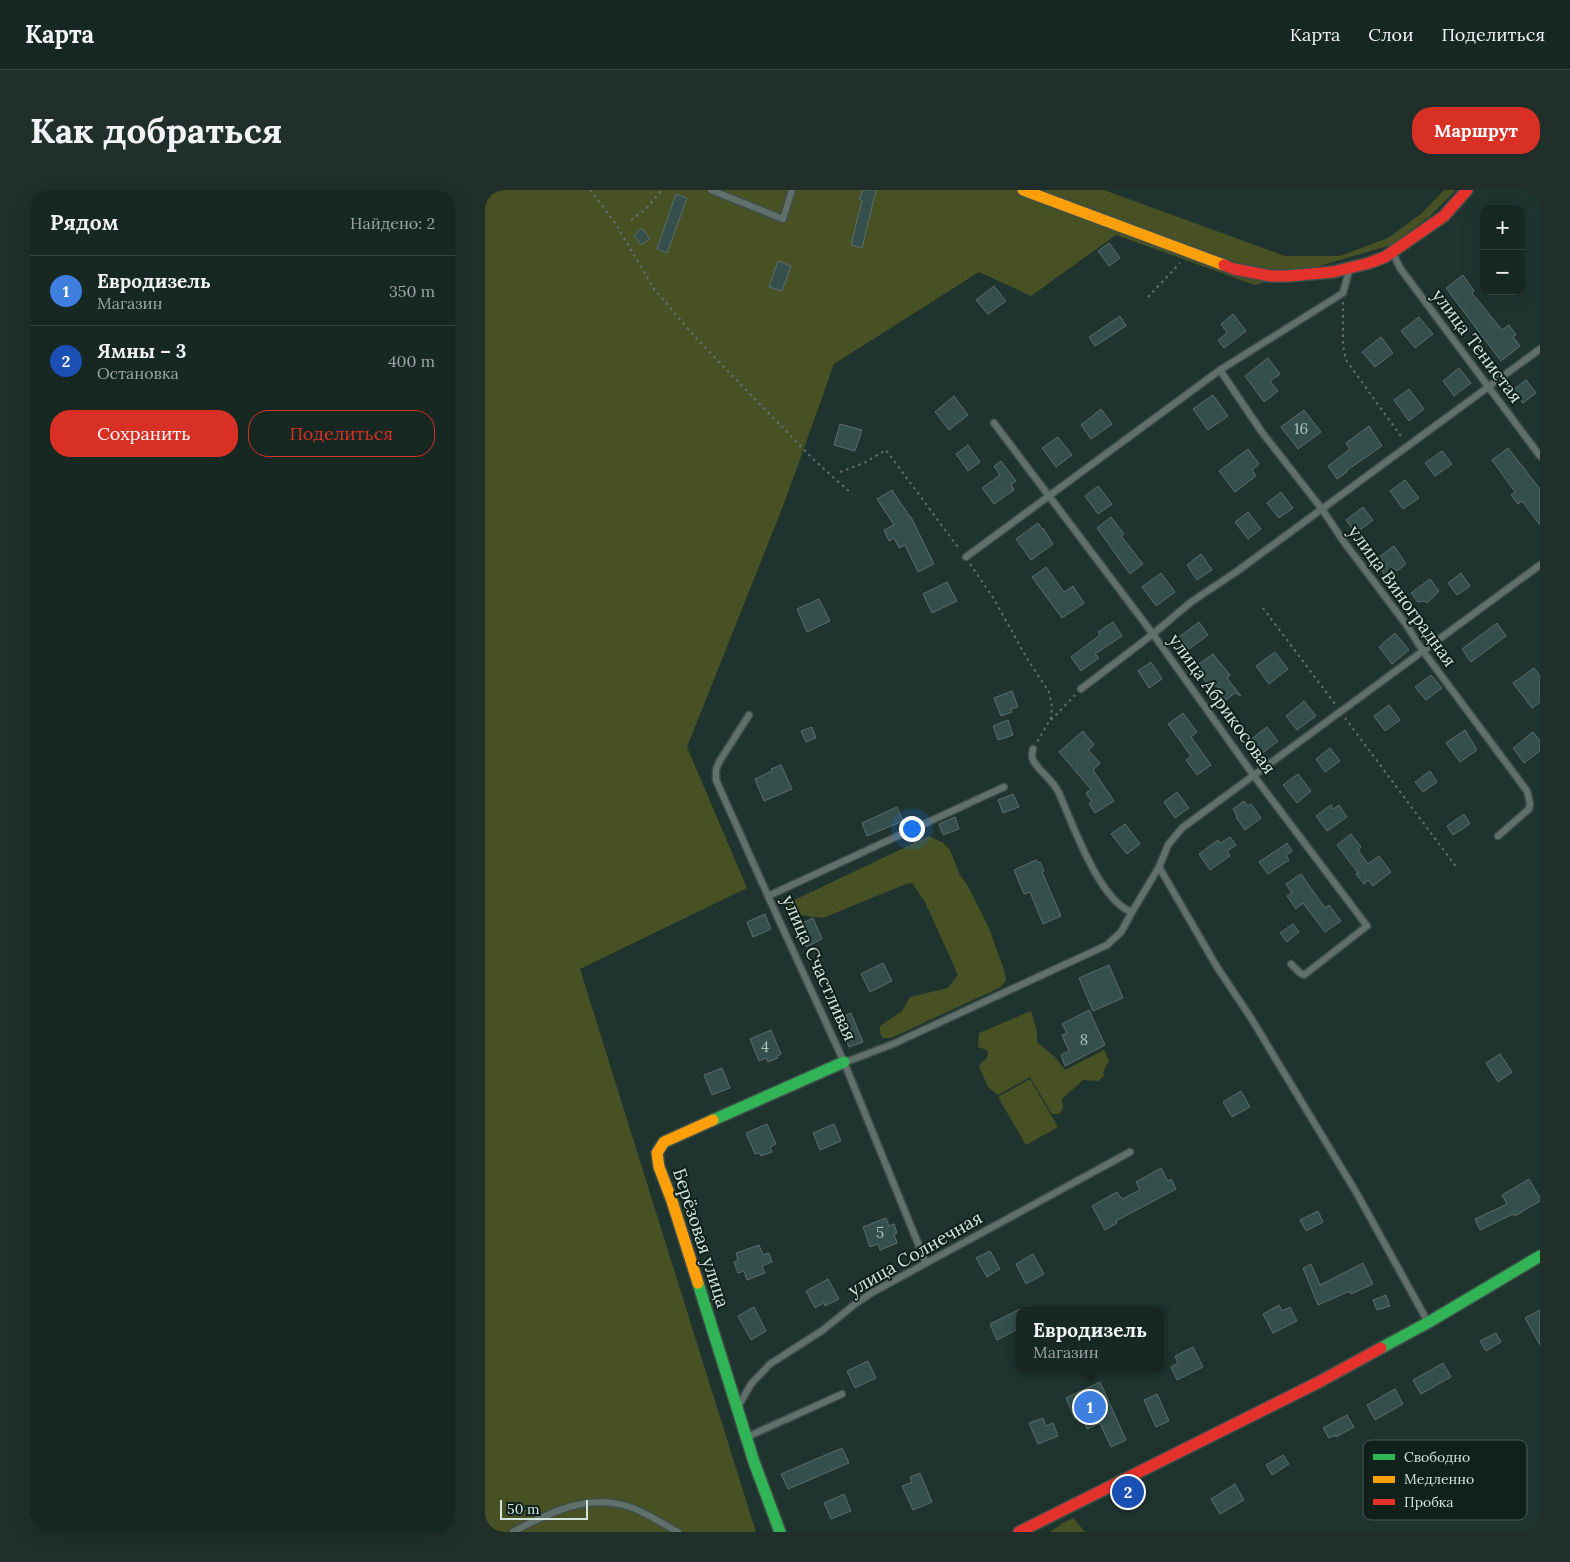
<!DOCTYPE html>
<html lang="ru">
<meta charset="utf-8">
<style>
body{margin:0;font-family:Lora,serif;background:#202f2a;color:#f1f3f6}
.controls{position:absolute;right:15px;top:15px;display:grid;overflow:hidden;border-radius:10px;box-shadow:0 5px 20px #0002}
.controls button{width:45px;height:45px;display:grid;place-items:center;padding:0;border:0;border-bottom:1px solid #364440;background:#172722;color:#f1f3f6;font:25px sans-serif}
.scale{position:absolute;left:15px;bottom:12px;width:88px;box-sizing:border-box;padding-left:5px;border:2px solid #d1e5de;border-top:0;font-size:14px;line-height:18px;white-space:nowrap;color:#d1e5de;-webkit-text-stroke:4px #10201b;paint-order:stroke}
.you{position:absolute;left:426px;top:638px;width:18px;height:18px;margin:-12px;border:4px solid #fff;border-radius:50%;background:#1a73e8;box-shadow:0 0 0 8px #1a73e833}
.badge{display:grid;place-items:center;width:32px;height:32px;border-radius:50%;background:#d93025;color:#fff;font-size:16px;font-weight:700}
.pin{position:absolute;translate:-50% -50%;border:2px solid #fff;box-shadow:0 1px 5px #0006}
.popup{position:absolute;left:531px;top:1117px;width:148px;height:65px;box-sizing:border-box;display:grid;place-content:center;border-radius:10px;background:#172722;filter:drop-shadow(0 1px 4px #0005);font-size:16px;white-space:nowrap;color:#9ea5a5}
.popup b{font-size:19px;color:#f1f3f6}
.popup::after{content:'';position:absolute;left:50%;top:100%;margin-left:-10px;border:10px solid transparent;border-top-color:#172722}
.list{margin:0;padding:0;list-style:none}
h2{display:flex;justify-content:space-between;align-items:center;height:65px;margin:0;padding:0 20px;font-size:21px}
h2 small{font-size:16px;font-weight:400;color:#9ea5a5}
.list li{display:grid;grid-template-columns:32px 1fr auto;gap:15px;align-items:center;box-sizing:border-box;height:70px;padding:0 20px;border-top:1px solid #364440}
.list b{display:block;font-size:19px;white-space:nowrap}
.list p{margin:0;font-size:16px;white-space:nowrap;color:#9ea5a5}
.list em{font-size:16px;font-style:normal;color:#9ea5a5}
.actions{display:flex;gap:10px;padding:15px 20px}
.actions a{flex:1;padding:11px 0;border:1px solid #d93025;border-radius:20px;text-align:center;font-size:18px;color:#d93025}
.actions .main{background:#d93025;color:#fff}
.map{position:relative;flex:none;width:1055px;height:1342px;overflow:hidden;border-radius:20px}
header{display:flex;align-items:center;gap:30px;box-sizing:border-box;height:70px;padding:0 25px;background:#172722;border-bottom:1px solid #364440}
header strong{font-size:24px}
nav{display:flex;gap:28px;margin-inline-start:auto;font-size:18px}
.intro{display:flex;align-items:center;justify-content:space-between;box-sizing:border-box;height:120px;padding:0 30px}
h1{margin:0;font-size:35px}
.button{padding:12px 22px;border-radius:20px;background:#d93025;color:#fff;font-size:18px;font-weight:700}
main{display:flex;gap:30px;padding:0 30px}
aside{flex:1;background:#172722;border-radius:20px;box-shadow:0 5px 20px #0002}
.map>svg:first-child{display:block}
.green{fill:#485124}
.building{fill:#344f4c;stroke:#5c6d6b}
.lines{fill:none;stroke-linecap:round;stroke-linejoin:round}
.lane-casing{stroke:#3e4f4a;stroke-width:9}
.fast-casing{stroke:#3e4f4a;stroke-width:14}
.slow-casing{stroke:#3e4f4a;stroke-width:14}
.jam-casing{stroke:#3e4f4a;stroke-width:14}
.path{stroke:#64706d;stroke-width:2;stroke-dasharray:2.5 4;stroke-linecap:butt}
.lane{stroke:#61706b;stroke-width:6}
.fast{stroke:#30b455;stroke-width:11}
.slow{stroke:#ff9f0a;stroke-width:11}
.jam{stroke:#e5322d;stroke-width:11}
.labels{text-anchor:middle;stroke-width:4;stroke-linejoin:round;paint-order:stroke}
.number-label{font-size:15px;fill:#aac0ba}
.street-label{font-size:18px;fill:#d1e5de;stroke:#10201b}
.key{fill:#10201b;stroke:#4a5b56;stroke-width:1}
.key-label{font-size:14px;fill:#d1e5de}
</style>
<header>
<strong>Карта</strong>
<nav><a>Карта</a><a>Слои</a><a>Поделиться</a></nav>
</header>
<div class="intro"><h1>Как добраться</h1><a class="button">Маршрут</a></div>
<main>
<aside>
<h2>Рядом<small>Найдено: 2</small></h2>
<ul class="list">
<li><span class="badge" style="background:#3f7fe0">1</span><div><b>Евродизель</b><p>Магазин</p></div><em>350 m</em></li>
<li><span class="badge" style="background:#1a4fb4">2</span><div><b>Ямны – 3</b><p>Остановка</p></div><em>400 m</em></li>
</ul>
<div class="actions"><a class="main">Сохранить</a><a>Поделиться</a></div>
</aside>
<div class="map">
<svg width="1055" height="1342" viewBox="0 0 1055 1342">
<rect width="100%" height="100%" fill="#1f342e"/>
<g class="green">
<polygon points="0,0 619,0 800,66 855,66 903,48 937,23 959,0 971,0 944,27 906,55 770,95 631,45 546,106 494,82 349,174 300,311 202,557 262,698 95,779 271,1342 0,1342"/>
<polygon points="444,646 458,653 465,660 475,685 483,696 504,738 519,780 521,790 516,797 406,848 398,848 395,843 395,836 417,821 425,807 463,798 473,785 440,712 427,693 421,694 338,728 315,725 305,721 303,716 303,713"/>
<path d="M546 821 552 841V852L570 867 580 880 619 860 624 871 618 882 619 886 613 891 598 890 577 909 578 918 574 924H567L545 887 513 905 503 897 494 876C498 870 506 868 502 860L493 857 494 843Z"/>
<polygon points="545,889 573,937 541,955 513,907"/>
<polygon points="588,1328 600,1342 565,1342 578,1333"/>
</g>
<g class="building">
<polygon points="378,0 391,0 377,58 366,55 377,10 374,9"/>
<polygon points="191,4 202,8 182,63 172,59"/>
<polygon points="157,38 165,49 156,55 149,45"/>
<polygon points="624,53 635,68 624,76 613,61"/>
<polygon points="293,71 306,76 297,101 284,97"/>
<polygon points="978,85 989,101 987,103 1017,140 1024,135 1031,145 1028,147 1035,156 1016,171 961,98"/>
<polygon points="509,96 521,111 503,124 491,110"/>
<polygon points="748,124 761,141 739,158 733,150 742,143 736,134"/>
<polygon points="635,126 641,136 610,156 604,147"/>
<polygon points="934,127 948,144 930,158 916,141"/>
<polygon points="896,147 908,163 890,177 877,162"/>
<polygon points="783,168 795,184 785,191 793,201 779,212 760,186"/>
<polygon points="974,178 986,193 969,206 958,191"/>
<polygon points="1041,190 1051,203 1038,213 1028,200"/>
<polygon points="924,199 939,219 924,231 909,210"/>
<polygon points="728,205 743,226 723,240 708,219"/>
<polygon points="469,206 483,225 464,240 450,222"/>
<polygon points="616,219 627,234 606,249 596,235"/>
<polygon points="819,220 836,242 813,259 796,237"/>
<polygon points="355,234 377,240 370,261 349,255"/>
<polygon points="884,236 897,256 861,281 862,282 852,289 843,276 865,259 861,253"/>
<polygon points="573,247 587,265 571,277 557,258"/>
<polygon points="483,255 495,272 483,281 471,264"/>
<polygon points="1023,258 1055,299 1055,335 1037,311 1033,314 1026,305 1030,302 1007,270"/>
<polygon points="763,259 774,274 767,280 771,286 750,302 734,281"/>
<polygon points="957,261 967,274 950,286 940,273"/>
<polygon points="516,271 531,291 526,295 529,300 509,314 497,298 515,285 509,276"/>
<polygon points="920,290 934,308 918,319 905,301"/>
<polygon points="613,296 627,314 613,324 600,306"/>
<polygon points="407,300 425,327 426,327 449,374 433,382 420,355 414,358 409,348 404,351 399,340 409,335 392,309"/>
<polygon points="796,302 808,318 794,328 782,313"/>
<polygon points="878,317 888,330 871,343 861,330"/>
<polygon points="763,322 776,339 763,349 750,332"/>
<polygon points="626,327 639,344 636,346 658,374 645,384 612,338"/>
<polygon points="553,333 557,339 558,338 568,354 546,370 531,349"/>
<polygon points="909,356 921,374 912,381 909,378 900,385 890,370"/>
<polygon points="716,364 727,380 712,390 702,375"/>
<polygon points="561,377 579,402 588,396 599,413 577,428 547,387"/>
<polygon points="676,383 690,402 671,416 657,397"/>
<polygon points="976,383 985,396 972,405 963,393"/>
<polygon points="945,389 954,401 942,413 940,411 933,412 926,403"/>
<polygon points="462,392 472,411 447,423 438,404"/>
<polygon points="334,409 345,431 322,442 312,419"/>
<polygon points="628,432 637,446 610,464 614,468 596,481 586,467 615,445 613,442"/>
<polygon points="714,432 723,445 704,459 694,447"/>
<polygon points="1012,433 1021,446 986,472 977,459"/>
<polygon points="910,443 924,460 907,474 894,457"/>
<polygon points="790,462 803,479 784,494 771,476"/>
<polygon points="728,464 745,485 742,488 756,506 750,503 734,515 726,504 735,498 722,493 712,481 714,474"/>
<polygon points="666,472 677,489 664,498 653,481"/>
<polygon points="1049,478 1055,486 1055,512 1047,518 1028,493"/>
<polygon points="946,485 957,498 941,510 930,497"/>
<polygon points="527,501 533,517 526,519 527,522 516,526 509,508"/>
<polygon points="819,511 831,526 812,540 801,526"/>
<polygon points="904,515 915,530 900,541 889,526"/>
<polygon points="698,523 712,542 706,547 726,575 712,585 701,570 706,566 683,534"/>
<polygon points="523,530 528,545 513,550 508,536"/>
<polygon points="327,537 331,548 321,552 316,541"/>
<polygon points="782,537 793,551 775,565 764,551"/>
<polygon points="980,540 992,560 975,572 961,553"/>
<polygon points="598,541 609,555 603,560 615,573 608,580 629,611 610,623 604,614 607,612 601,603 606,599 574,562"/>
<polygon points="1048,542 1055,551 1055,561 1039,573 1028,558"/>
<polygon points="845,558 855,571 840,582 831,569"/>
<polygon points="296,575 307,599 279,611 270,589 287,581 286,579"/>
<polygon points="945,581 952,592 938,602 930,592"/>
<polygon points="813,584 826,601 812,613 798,595"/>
<polygon points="692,602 704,618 690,628 679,612"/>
<polygon points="528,604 534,617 518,623 513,610"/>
<polygon points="759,611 763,616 766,614 776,628 760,640 751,627 752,626 748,619"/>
<polygon points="846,615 848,619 854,615 862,627 842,641 831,626"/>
<polygon points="412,617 418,631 382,646 377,633"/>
<polygon points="979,624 985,634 968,645 962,636"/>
<polygon points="470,627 474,639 458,645 454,634"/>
<polygon points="640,634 655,654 642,664 626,644"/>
<polygon points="866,644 876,657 873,660 883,674 894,666 906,682 888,696 883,690 879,694 871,684 873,683 852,655"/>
<polygon points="745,647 751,655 742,661 745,666 725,680 714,664 733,650 735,653"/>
<polygon points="802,653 807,661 801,665 804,670 783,684 774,672"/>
<polygon points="551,670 553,673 555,672 559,681 557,682 576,726 558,734 545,702 539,704 529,680"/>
<polygon points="816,684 840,718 844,715 856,731 840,742 818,713 811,719 802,706 807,703 801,694"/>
<polygon points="280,724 286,739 268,747 262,732"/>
<polygon points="328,728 337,749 321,757 312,736"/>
<polygon points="808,734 814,742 802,752 795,743"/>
<polygon points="398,773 407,791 385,802 376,784"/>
<polygon points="624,775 638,808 608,821 594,788"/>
<polygon points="604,820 620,855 580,876 576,865 584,861 577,845 582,843 577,834"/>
<polygon points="366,823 378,852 364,857 353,829"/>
<polygon points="286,840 296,864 292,866 293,868 283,872 281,868 274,871 265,849"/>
<polygon points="1015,864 1027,882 1013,892 1001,873"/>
<polygon points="237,878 245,898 227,905 219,885"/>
<polygon points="756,901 765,917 747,927 738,912"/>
<polygon points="282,934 291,954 285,957 287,962 276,966 275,963 270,964 261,943"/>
<polygon points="349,934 356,951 335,960 328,943"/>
<polygon points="676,978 683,991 686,989 691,999 631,1031 632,1033 620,1040 607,1016 632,1002 637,1009 655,1000 651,992"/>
<polygon points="1044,989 1055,1008 1055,1011 1030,1026 1028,1024 995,1040 990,1029 1022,1014 1017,1005"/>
<polygon points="833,1021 838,1032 821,1041 815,1030"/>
<polygon points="401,1028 404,1036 409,1034 412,1043 409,1044 412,1053 395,1060 393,1054 385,1057 378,1037"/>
<polygon points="274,1055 278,1065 284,1063 287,1072 277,1076 280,1083 262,1090 259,1081 253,1083 249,1072 253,1070 251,1063"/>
<polygon points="505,1061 515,1079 502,1087 491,1068"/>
<polygon points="548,1064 559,1084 541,1094 531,1074"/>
<polygon points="878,1073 888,1094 866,1104 865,1101 833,1115 818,1078 826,1074 835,1095"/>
<polygon points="343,1089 354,1109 340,1116 339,1113 330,1118 321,1101"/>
<polygon points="901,1105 905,1116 892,1120 888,1110"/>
<polygon points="794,1115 797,1121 805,1117 812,1131 788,1143 778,1124"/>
<polygon points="269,1117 281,1141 266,1150 253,1126"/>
<polygon points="535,1119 535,1138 512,1150 505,1134"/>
<polygon points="1055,1120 1055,1155 1040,1128"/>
<polygon points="1011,1143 1016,1152 1001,1161 995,1151"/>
<polygon points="708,1157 718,1177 692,1190 686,1177 693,1173 690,1166"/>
<polygon points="383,1171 391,1188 370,1198 362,1181"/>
<polygon points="958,1173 966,1187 936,1204 928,1190"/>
<polygon points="615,1192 641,1250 626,1257 615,1233 602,1239 596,1226 590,1229 581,1208"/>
<polygon points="910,1199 918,1214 890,1230 882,1215"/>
<polygon points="672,1204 684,1231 671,1237 659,1210"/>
<polygon points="862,1225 869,1237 851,1247 850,1245 844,1248 838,1238"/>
<polygon points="558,1228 561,1236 568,1233 573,1246 553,1254 544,1233"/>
<polygon points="357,1258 364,1273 303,1299 296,1284"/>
<polygon points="798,1265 804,1274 787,1285 781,1275"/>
<polygon points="435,1283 447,1312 428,1320 417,1296 427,1292 425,1287"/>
<polygon points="750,1294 759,1310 735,1324 726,1309"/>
<polygon points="359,1304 366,1321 346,1329 339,1313"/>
</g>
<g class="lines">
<defs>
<g id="lane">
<polyline points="226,0 298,29 307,0"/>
<polyline points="908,63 915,78 1055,266"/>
<polyline points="735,180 776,241 837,319 859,352 920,433 938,461 1042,601 1045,613 1044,619 1013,646"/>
<polyline points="509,233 668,444 769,586 882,736 819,785 815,783 806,774"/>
<polyline points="481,367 735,180 858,103 864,81"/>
<polyline points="596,499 668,444 706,412 751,382 1055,159"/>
<polyline points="264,525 234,572 231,580 231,590 283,706"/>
<path d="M548 559C547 563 546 566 548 570 554 582 567 588 574 603 587 633 615 712 647 722"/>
<polyline points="674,677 732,777 766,828 871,1002 943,1132"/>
<polyline points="361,872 408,854 622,755 636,742 647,722 674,677 683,655 697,638 1055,375"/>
<polyline points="441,1073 359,872 283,706 519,597"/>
<polyline points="254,1215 266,1194 285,1174 338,1140 370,1114 388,1102 645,962"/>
<polyline points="262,1247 357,1204"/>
<path d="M28 1342C65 1322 104 1303 145 1317 162 1323 178 1334 193 1342"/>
</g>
<g id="fast">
<polyline points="228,930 359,872"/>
<polyline points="213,1093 269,1272 295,1342"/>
<polyline points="896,1158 944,1132 1055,1066"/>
</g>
<g id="slow">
<polyline points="538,0 739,75"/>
<polyline points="213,1093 187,1011 174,977 172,963 179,952 228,930"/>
</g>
<g id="jam">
<polyline points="739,75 749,79 786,86 803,86 848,82 884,73 900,67 959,26 982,0"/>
<polyline points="534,1342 834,1192 896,1158"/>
</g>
</defs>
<use href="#lane" class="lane-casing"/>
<use href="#fast" class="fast-casing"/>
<use href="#slow" class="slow-casing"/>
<use href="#jam" class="jam-casing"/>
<g class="path">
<polyline points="105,0 129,31 169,99 211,148 328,269 367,304"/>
<polyline points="146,30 161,19 177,0"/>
<polyline points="663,107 695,73"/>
<polyline points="858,112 858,155 861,170 918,249"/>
<polyline points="355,282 379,273 401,260 475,360"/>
<polyline points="485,374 509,409 541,467 564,502 567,517 566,528 552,552"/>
<polyline points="778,418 850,514"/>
<polyline points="860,528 972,678"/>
<polyline points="566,530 590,505"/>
</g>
<use href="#lane" class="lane"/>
<use href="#fast" class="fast"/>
<use href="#slow" class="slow"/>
<use href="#jam" class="jam"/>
</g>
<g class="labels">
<g class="number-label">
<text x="816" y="244">16</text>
<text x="599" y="855">8</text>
<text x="280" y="862">4</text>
<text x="395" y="1048">5</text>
</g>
<g class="street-label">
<text transform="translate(992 156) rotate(53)" y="6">улица Тенистая</text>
<text transform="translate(917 406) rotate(54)" y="6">улица Виноградная</text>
<text transform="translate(737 514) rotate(54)" y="6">улица Абрикосовая</text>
<text transform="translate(334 778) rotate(66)" y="6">улица Счастливая</text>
<text transform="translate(216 1048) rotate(72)" y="6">Берёзовая улица</text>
<text transform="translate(430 1064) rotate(-30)" y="6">улица Солнечная</text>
</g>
</g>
<rect x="878" y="1250" width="164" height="80" rx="8" class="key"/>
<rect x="888" y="1264" width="22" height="6" fill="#30b455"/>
<rect x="888" y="1286" width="22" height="7" fill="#ff9f0a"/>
<rect x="888" y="1309" width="22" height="6" fill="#e5322d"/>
<g class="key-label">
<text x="919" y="1272">Свободно</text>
<text x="919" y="1294">Медленно</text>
<text x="919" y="1317">Пробка</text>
</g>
</svg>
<div class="controls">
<button>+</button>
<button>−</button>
</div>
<div class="scale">50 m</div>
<div class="you"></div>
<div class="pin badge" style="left:605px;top:1217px;background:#3f7fe0">1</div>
<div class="popup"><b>Евродизель</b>Магазин</div>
<div class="pin badge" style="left:643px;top:1302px;background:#1a4fb4">2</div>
</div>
</main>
